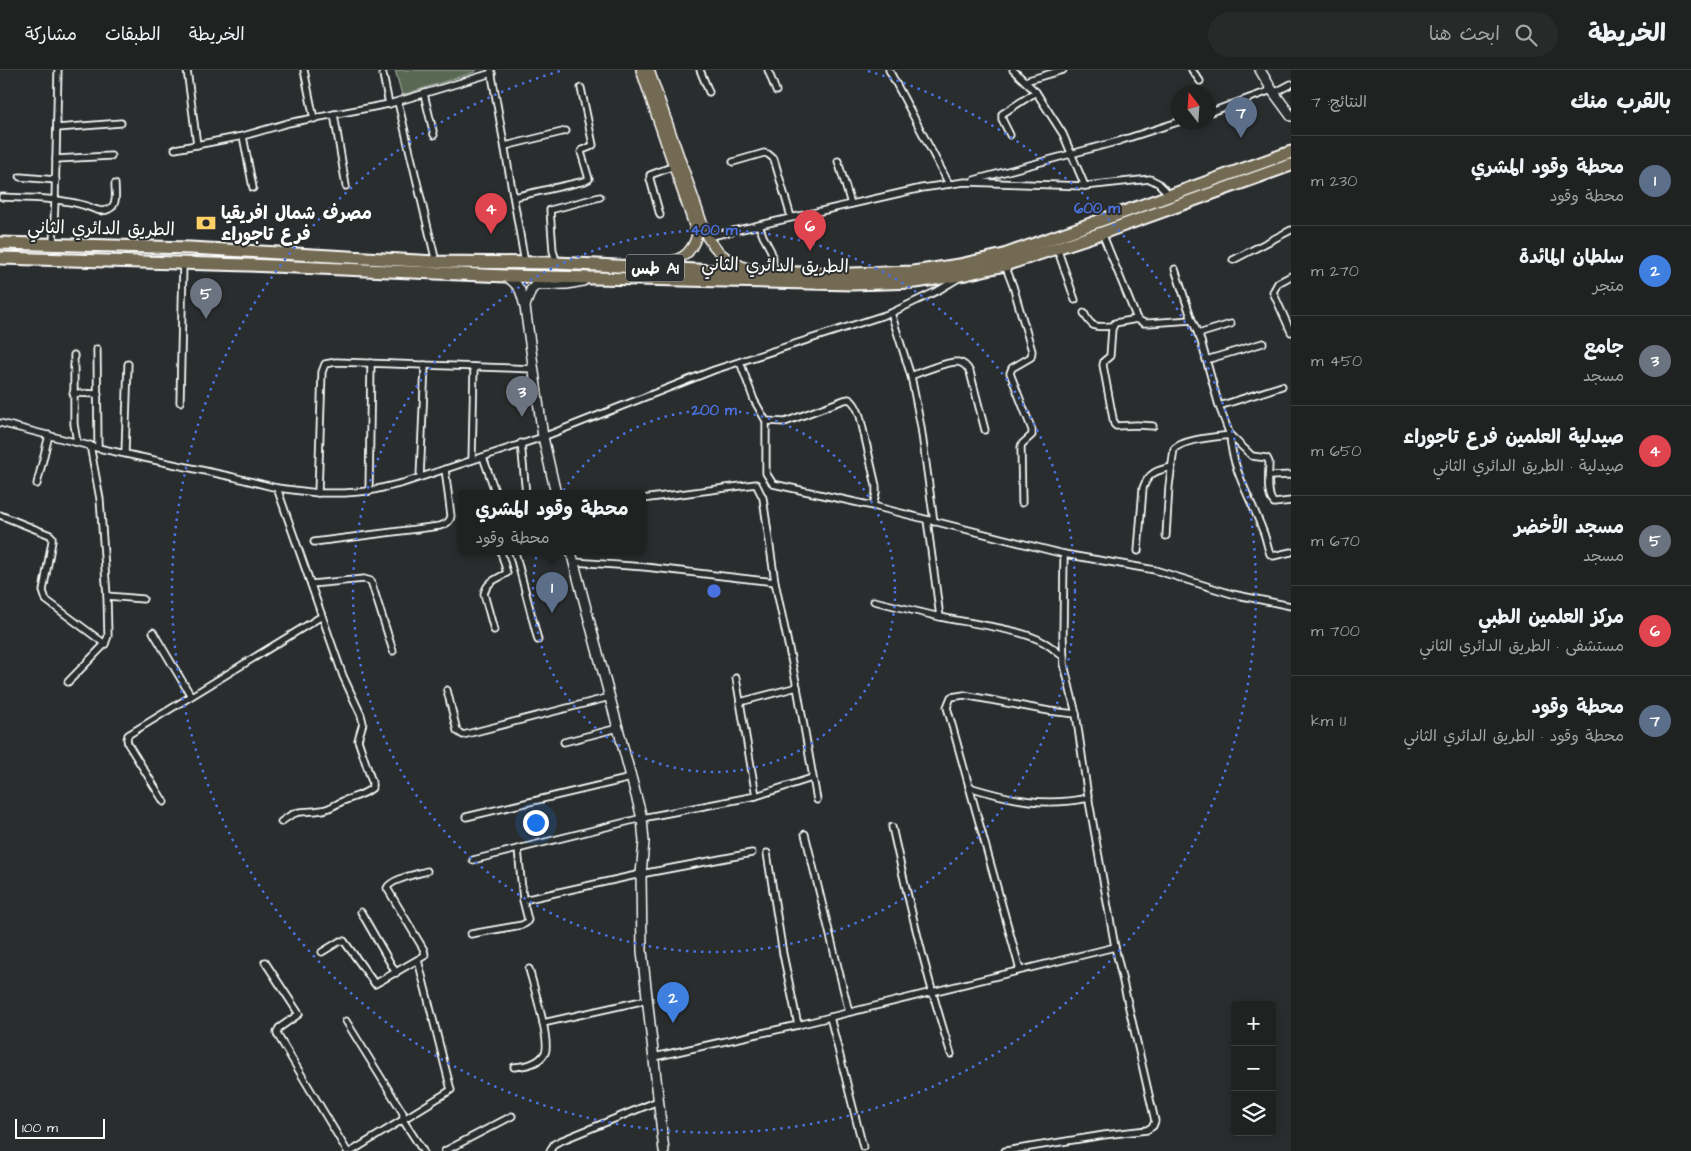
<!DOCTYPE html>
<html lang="ar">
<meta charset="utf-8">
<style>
body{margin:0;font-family:"Architects Daughter","Playpen Sans Arabic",sans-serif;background:#282a2a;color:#f1f3f6;direction:rtl}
.controls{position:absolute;right:15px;bottom:15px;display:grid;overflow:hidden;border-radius:5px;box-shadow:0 2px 12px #0003}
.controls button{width:45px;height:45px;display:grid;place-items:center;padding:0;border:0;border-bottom:1px solid #3d3f40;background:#202222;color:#f1f3f6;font:25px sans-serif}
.compass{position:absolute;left:1171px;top:15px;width:45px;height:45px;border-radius:50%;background:#202222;box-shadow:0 2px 12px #0003;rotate:343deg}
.scale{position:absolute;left:15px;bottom:12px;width:90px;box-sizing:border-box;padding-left:5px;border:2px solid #fff;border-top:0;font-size:14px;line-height:18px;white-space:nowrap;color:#fff;-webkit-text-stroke:4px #2a2d2e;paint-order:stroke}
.you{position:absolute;left:535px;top:752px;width:18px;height:18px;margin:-12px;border:4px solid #fff;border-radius:50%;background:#1a73e8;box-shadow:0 0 0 8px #1a73e833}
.badge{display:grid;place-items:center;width:32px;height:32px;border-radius:50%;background:#ffd166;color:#fff;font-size:16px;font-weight:700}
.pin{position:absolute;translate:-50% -41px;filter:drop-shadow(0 1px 2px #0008)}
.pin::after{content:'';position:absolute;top:26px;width:18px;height:15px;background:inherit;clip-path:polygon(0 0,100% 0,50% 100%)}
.popup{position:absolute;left:458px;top:420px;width:188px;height:65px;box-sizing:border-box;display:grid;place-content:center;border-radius:5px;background:#202222;filter:drop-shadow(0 1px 4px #0005);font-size:16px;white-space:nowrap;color:#a2a4a5}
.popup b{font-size:19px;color:#f1f3f6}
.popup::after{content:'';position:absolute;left:50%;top:100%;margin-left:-10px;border:10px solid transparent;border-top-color:#202222}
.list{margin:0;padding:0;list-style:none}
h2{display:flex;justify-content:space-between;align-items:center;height:65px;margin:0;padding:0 20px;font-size:21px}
h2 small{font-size:16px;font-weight:400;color:#a2a4a5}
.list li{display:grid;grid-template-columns:32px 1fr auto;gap:15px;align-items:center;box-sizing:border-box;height:90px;padding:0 20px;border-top:1px solid #3d3f40}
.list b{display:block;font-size:19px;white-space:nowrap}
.list p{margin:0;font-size:16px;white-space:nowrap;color:#a2a4a5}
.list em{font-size:16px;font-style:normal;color:#a2a4a5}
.icon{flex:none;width:28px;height:28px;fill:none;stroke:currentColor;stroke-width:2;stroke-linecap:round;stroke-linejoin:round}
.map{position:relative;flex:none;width:1291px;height:1081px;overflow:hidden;direction:ltr}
header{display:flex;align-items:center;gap:30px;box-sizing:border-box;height:70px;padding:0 25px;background:#202222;border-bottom:1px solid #3d3f40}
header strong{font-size:24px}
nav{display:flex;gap:28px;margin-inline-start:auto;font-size:18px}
.search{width:350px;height:45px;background:#282a2a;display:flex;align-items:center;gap:12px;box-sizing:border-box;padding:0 18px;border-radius:28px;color:#a2a4a5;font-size:19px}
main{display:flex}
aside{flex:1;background:#202222}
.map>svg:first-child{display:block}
.green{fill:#586953;stroke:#acb4a9}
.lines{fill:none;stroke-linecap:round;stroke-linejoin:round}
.street-casing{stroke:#fff;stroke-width:9}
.secondary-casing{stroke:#fff;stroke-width:12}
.primary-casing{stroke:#fff;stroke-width:12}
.highway-casing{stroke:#fff;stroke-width:15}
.street{stroke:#2a2d2e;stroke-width:5.5}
.secondary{stroke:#2a2d2e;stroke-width:9}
.primary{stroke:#736b52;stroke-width:9}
.highway{stroke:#736b52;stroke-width:11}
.ring{fill:none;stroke:#4a71e0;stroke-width:2.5;stroke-dasharray:2.5 5}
.labels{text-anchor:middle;stroke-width:4;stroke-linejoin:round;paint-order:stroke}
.shield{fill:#2a2d2e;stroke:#bfc0c0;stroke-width:1}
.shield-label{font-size:16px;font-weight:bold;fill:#fff}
.poi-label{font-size:18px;font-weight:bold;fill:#fff;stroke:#2a2d2e;text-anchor:start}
.street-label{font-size:18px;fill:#fff;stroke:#2a2d2e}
.centre{fill:#4a71e0;stroke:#2a2d2e;stroke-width:2.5}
.ring-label{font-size:15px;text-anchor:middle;font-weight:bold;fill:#4a71e0;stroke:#2a2d2e;stroke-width:4;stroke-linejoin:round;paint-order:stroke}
</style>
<header>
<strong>الخريطة</strong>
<div class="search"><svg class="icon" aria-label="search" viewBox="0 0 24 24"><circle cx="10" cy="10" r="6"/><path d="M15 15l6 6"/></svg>ابحث هنا</div>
<nav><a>الخريطة</a><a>الطبقات</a><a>مشاركة</a></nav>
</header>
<main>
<aside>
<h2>بالقرب منك<small>النتائج: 7</small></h2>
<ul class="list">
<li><span class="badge" style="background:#5c6f8a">1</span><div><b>محطة وقود المشري</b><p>محطة وقود</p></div><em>230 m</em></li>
<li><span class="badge" style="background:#3f7fe0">2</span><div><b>سلطان المائدة</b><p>متجر</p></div><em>270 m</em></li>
<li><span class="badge" style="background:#6b7280">3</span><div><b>جامع</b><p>مسجد</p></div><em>450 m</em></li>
<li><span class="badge" style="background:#e0444e">4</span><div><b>صيدلية العلمين فرع تاجوراء</b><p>صيدلية · الطريق الدائري الثاني</p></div><em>650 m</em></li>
<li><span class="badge" style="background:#6b7280">5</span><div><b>مسجد الأخضر</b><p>مسجد</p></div><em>670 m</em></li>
<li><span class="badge" style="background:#e0444e">6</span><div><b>مركز العلمين الطبي</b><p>مستشفى · الطريق الدائري الثاني</p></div><em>700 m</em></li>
<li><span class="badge" style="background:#5c6f8a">7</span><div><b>محطة وقود</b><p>محطة وقود · الطريق الدائري الثاني</p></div><em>1.1 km</em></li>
</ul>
</aside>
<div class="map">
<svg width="1291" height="1081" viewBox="0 0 1291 1081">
<rect width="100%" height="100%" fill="#2a2d2e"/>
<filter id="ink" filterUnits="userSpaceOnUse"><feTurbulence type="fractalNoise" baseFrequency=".02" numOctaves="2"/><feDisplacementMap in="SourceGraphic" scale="10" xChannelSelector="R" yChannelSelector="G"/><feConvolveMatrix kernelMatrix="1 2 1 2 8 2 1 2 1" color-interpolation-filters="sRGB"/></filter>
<g filter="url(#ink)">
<polygon class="green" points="395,0 477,0 475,2 402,25"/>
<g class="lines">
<defs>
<g id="street">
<polyline points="187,0 197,75"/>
<polyline points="304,0 314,49"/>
<polyline points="382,0 389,34"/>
<polyline points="491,0 525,193"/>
<polyline points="700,0 709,22"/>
<polyline points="768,0 776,21"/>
<polyline points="889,0 949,114"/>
<polyline points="1013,0 1036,22 1063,64 1085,116"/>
<polyline points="1192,0 1200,11"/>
<polyline points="1025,11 1063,0"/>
<polyline points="1274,23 1291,14"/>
<polyline points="424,24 434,65"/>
<polyline points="398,32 436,192"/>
<polyline points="1208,43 1272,20"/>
<polyline points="334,44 346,116"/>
<polyline points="57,58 121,53"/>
<polyline points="1010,65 1002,49 1002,44 1036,22"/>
<polyline points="243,66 253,118"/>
<polyline points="505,76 566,61"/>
<polyline points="175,79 243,66 288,53 389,34 492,3"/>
<polyline points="56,89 111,86"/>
<polyline points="838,91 851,134"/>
<polyline points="733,92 764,83 768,84 774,89 791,147"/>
<polyline points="20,107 56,110"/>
<polyline points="974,110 1119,71 1178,52"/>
<path d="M2 127C28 128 59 128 83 135 92 137 100 144 109 139 118 135 115 122 115 114"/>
<polyline points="514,127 585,111 589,109 581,82 582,80 590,77 593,75 581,18"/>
<polyline points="660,145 650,109 650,105 674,96"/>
<polyline points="759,155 763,166 771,181 775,202"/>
<path d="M1102 163 1137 249 1144 253H1149L1192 250 1201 271 1219 336 1230 365 1252 386 1267 388 1269 392C1269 403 1266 426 1274 433L1291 431"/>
<polyline points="707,167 922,118 965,112 1085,116 1150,109 1158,113 1169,124"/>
<polyline points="53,174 55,131 58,0"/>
<polyline points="1057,178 1075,230"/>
<polyline points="1233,190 1291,160"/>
<polyline points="557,193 553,181 550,140 600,127"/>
<polyline points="1005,195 1013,216 1032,281 1031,287 1012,298 1010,303 1032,360 1032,365 1022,374 1021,377 1022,433"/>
<polyline points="1175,199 1192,250"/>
<polyline points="1291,206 1278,213 1273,222 1291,262"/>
<polyline points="891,243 911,306 921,357 934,452"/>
<path d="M1084 243C1092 259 1096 257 1113 256"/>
<polyline points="1137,249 1115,253 1112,259 1110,286 1104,291 1103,295 1114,354 1116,356 1137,355 1153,356"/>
<polyline points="1198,264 1231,254"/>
<polyline points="97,279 98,378"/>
<polyline points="74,285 74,354 77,372"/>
<polyline points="1206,290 1263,273"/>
<polyline points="740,292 754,330 766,351 766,403 773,414 873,436 1064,484 1155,500 1232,524 1291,536"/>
<path d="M911 306C920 302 949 291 958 292 964 293 968 298 970 302L985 360"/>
<polyline points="73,323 98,324"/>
<polyline points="180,332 183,193"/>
<polyline points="1219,336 1282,316"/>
<path d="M766 351 785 352 844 330 849 329C855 332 858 340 860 346L876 416V423L873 436"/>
<polyline points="0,353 98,378 233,407 277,418 318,423 345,423 369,421 403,413 543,367 714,300 891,243 939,220 959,208"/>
<polyline points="521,373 526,424"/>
<polyline points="125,383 128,294"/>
<polyline points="483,387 496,424"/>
<polyline points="472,390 474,297"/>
<polyline points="1270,406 1291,405"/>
<polyline points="420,407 425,295"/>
<polyline points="37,414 49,365"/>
<polyline points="369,421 371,293"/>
<polyline points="318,423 322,302 325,294 336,292 534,299"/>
<polyline points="642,429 756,414 763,428 775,512 797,617 817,730"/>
<polyline points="0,445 50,465 52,467 52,471 43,521 46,530 105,574"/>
<path d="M927 450 940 547C968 553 1022 559 1045 573 1052 577 1058 583 1064 587"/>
<path d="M1166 466 1169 416 1174 379C1184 369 1215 367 1230 365 1232 400 1251 429 1263 461 1266 468 1267 476 1270 484L1273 486 1291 482"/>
<path d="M314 472 440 456C446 454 450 452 451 446L445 399"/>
<path d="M1138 481 1143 418C1148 403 1157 400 1172 397"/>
<polyline points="515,482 538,570"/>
<polyline points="574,492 645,497 775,512"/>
<polyline points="311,514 364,509 371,511 393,581"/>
<polyline points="107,526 143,529"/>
<polyline points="874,531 940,547"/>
<path d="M494 560 484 524C487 511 497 509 507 503L501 482"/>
<polyline points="153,562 191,626"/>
<polyline points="68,612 105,574 108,566 107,526 100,429 90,375"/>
<polyline points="447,620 457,661 463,665 610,627"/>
<polyline points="740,632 797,617"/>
<polyline points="564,672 618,658"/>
<path d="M969 717C1012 730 1044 737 1089 728"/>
<polyline points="756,726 812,708"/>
<polyline points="164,732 128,674 127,669 128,665 322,546 277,418"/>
<polyline points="466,747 631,708"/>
<path d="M281 752C300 737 301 744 322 740 330 739 336 734 343 731 353 727 364 725 372 718V712L358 670 363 653 361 645 343 606 322 546"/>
<path d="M892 757C909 834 927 909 951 984"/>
<polyline points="805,764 849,942"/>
<polyline points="767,783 783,884 798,955"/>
<polyline points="473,790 642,748 756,726 736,608"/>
<polyline points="523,830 641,804 752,783"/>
<polyline points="361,842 396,903"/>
<polyline points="471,864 522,855 526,853 528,850 523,830 518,779"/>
<path d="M322 882 340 871H344L375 914 424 886 425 885 424 880 387 818C391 809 417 804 427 801"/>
<polyline points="265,892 299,944 279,958 277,962 277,964 347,1081"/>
<polyline points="1020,900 947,637 951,627 964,625 1049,641 1076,644"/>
<polyline points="830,947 863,1077"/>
<polyline points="346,951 403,1043 403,1050 423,1081"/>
<polyline points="543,953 646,930"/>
<polyline points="654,987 798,955 1115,877 1087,720 1076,644 1064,594 1063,566 1064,484"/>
<path d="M514 997C525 996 539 994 545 983 551 972 533 914 529 899"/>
<polyline points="352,1081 451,1020 418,890"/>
<polyline points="445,1081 512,1046"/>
<polyline points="550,1081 554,1074 560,1071 658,1031"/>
<polyline points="1005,1081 1104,1065 1147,1060 1153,1056 1155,1051 1115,877"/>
</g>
<g id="secondary">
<polyline points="1260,0 1272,20 1291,46"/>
<path d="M506 206C520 216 521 220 525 237L543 367 556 424"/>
<polyline points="525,236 531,220 536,215 567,214 583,211"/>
<polyline points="571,482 642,748 644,772 641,804 642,881 664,1081"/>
</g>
<g id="primary">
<path d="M641 0 697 164C691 190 674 191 652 195"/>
<path d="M649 0 707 167C718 184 731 193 750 199"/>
</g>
<g id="highway">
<polyline points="0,173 190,178 436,192 557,193 716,201 851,204 913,202 959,195 1004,185 1291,82"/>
<polyline points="0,188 248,195 506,206 852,214 916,212 966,204 1005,195 1102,163 1291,95"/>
</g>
</defs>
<use href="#street" class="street-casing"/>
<use href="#secondary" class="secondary-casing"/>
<use href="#primary" class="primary-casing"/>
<use href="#highway" class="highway-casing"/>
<use href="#street" class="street"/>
<use href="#secondary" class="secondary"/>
<use href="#primary" class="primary"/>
<use href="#highway" class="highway"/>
</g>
</g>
<g class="ring">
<circle cx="714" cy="521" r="181"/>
<circle cx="714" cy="521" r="361"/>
<path d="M868 1A542 542 0 1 1 560 1"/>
</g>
<defs>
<symbol id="bank-bare" viewBox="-9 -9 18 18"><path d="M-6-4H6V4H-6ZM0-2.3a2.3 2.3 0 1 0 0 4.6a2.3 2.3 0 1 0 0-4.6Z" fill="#ffd166" stroke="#2a2d2e" stroke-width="2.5" paint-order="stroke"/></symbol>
</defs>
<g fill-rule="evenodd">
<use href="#bank-bare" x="192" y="139" width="28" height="28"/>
</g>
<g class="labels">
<rect class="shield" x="626" y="184.5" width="58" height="27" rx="4"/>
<g class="shield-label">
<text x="655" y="204">طس A1</text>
</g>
<g class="poi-label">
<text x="221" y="149">مصرف شمال افريقيا<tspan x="221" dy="21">فرع تاجوراء</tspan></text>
</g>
<g class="street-label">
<text transform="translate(101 158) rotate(1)" y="6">الطريق الدائري الثاني</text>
<text transform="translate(775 195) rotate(1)" y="6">الطريق الدائري الثاني</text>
</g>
</g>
<circle cx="714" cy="521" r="8" class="centre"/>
<g class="ring-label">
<text x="1097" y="143">600 m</text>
<text x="714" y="165">400 m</text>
<text x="714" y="345">200 m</text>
</g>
</svg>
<div class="controls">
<button>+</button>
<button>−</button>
<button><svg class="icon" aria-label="layers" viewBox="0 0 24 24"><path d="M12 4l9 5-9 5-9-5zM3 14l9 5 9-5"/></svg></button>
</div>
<svg class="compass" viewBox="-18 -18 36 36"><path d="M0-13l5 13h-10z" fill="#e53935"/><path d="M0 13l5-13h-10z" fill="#a2a4a5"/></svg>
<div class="scale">100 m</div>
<div class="you"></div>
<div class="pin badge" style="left:552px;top:543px;background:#5c6f8a">1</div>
<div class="popup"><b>محطة وقود المشري</b>محطة وقود</div>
<div class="pin badge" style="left:673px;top:953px;background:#3f7fe0">2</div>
<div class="pin badge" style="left:522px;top:347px;background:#6b7280">3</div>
<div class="pin badge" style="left:491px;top:164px;background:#e0444e">4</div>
<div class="pin badge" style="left:206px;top:249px;background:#6b7280">5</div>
<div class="pin badge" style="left:810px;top:181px;background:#e0444e">6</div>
<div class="pin badge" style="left:1241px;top:68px;background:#5c6f8a">7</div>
</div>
</main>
